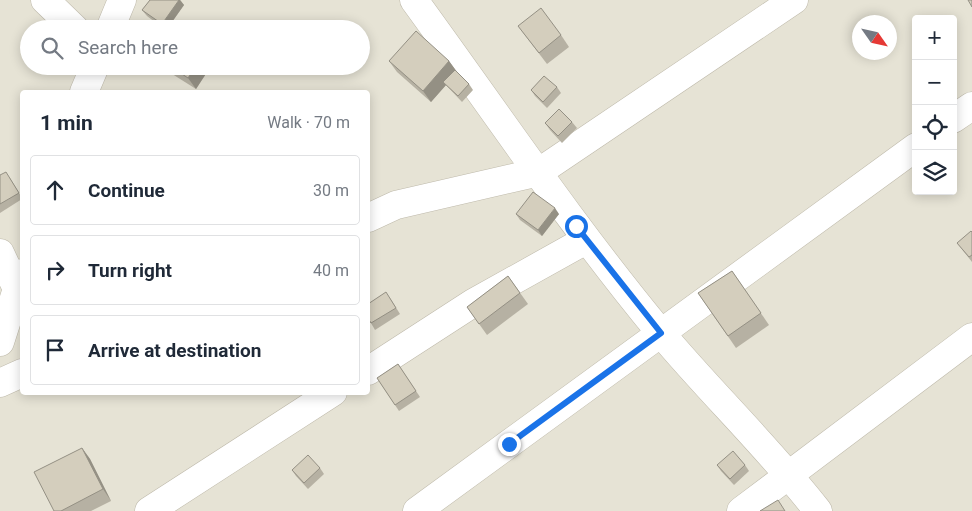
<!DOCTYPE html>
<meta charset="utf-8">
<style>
body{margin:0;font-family:Roboto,sans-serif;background:#f2f2f3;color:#1f2937}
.controls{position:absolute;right:15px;top:15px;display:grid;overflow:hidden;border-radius:5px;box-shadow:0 2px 12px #0003}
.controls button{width:45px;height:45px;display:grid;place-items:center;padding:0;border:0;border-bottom:1px solid #e0e1e3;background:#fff;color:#1f2937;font:25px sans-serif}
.compass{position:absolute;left:852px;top:15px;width:45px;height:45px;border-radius:50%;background:#fff;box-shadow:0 2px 12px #0003;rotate:124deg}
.stop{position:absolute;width:15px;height:15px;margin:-11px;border:4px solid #1a73e8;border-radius:50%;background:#fff}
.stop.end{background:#1a73e8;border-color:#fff;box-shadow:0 1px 5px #0008}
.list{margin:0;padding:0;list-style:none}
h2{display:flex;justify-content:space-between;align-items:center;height:65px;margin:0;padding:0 20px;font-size:21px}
h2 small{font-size:16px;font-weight:400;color:#747a83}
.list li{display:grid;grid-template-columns:32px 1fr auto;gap:15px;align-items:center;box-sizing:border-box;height:70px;margin:0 10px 10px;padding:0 10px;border:1px solid #e0e1e3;border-radius:5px}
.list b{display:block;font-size:19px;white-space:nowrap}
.list em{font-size:16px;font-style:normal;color:#747a83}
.icon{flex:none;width:28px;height:28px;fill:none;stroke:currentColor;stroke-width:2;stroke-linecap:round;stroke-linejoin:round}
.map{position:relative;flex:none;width:972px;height:511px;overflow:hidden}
.search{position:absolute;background:#fff;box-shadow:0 2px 12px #0003;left:20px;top:20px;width:350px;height:55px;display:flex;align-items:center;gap:12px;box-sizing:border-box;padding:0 18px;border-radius:28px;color:#747a83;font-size:19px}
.panel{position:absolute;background:#fff;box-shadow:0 2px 12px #0003;left:20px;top:90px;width:350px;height:305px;border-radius:5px}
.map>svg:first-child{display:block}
.residential{fill:#e6e3d5;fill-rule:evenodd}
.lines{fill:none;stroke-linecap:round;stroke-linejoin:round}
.minor-casing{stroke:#beb9aa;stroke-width:29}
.minor{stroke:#fff;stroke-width:28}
.wall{fill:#b6b1a3}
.shaded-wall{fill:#949084}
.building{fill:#d4cebd;stroke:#949084}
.route{stroke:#1a73e8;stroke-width:6}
</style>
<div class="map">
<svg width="972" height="511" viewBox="0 0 972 511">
<rect width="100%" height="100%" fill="#f3f1e7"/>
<path class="residential" d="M0 0H972V511H0ZM916 19H953V191H916ZM860 22H890V52H860ZM29 29H361V66H29ZM22 92H368V392H22Z"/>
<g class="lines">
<defs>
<g id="minor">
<polyline points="45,0 75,29"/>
<path d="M414 0C495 111 572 226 660 332 711 393 769 448 818 511"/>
<polyline points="110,29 122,0"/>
<polyline points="84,92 95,66"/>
<polyline points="953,119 972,106"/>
<polyline points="368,218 396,205 539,172 794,0"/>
<polyline points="0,253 17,289"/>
<polyline points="0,342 22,273"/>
<polyline points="368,371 473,303 586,240"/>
<polyline points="0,383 22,373"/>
<polyline points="149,511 333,392"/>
<polyline points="417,511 916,147"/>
<polyline points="741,511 972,337"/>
</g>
</defs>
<use href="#minor" class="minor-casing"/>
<use href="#minor" class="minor"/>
</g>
<g class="wall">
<polygon points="150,0 180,0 184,5 167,29 164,29 147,16 142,10"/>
<polygon points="518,26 561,35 569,47 547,64"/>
<polygon points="389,61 449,61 457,72 469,84 473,90 462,102 446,85 431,102 397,72"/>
<polygon points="165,66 211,66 196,89 169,72"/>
<polygon points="557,87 561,93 547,108 535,96 531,90"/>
<polygon points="572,122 577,128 562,143 550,130 545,123"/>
<polygon points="0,175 10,178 22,198 22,199 0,213"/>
<polygon points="516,214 559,214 542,236 520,220"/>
<polygon points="972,232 972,262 957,243"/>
<polygon points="732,271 769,325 736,348 698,293"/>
<polygon points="508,276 528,304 487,335 467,307"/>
<polygon points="390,298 400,314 375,330 371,323"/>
<polygon points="398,364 420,397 399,411 377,378"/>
<polygon points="82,448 90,459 111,501 91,511 54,511"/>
<polygon points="717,465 745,465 749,471 734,485 721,471"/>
<polygon points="320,468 324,474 308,489 296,476 292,470"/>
</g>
<g class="shaded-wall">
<polygon points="179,0 180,0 184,5 167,29 165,29 162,24"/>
<polygon points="449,61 457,72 443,82 446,85 431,102 423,91"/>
<polygon points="196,66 211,66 196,89 188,78"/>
<polygon points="555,208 559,214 542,236 538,230"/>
<polygon points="82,448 90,459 111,501 103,489"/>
</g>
<g class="building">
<polygon points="150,0 179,0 162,24 142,10"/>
<polygon points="968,0 972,0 972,7"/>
<polygon points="541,8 561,35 539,53 518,26"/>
<polygon points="416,31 449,61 423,91 389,61"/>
<polygon points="170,66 196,66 188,78"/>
<polygon points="455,70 469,84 458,96 443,82"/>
<polygon points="544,76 557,87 543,102 531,90"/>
<polygon points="559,109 572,122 558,136 545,123"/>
<polygon points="6,172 19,193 0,204 0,175"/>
<polygon points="533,192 555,208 538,230 516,214"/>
<polygon points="971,231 972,232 972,255 969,257 957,243"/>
<polygon points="732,271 761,313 728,336 698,293"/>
<polygon points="508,276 520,293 479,324 467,307"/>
<polygon points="386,292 396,308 371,323 368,318 368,304"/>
<polygon points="398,364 416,391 395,405 377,378"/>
<polygon points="82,448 103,489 61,511 54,511 34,472"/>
<polygon points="733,451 745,465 730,479 717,465"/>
<polygon points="308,455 320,468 304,483 292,470"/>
<polygon points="778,500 785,511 760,511"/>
</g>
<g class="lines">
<polyline class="route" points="509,444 661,333 576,226"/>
</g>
</svg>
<div class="controls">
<button>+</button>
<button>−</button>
<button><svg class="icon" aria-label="locate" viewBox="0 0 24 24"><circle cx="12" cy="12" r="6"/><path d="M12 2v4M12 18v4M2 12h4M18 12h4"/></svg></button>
<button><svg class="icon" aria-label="layers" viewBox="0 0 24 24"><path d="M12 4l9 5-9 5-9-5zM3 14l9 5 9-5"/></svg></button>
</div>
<svg class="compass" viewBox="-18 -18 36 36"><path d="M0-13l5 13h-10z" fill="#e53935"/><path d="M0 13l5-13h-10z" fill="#747a83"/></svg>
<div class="stop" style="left:576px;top:226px"></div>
<div class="stop end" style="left:509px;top:444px"></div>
<div class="search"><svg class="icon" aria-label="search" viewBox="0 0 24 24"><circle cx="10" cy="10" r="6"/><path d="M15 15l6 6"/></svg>Search here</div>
<section class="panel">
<h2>1 min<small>Walk · 70 m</small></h2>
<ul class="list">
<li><svg class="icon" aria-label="ahead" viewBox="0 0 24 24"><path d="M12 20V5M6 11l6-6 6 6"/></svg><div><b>Continue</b></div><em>30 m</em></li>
<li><svg class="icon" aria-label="right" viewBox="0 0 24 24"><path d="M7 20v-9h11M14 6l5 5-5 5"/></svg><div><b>Turn right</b></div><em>40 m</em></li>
<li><svg class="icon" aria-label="arrive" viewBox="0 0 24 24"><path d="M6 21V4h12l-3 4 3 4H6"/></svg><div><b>Arrive at destination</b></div></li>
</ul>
</section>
</div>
